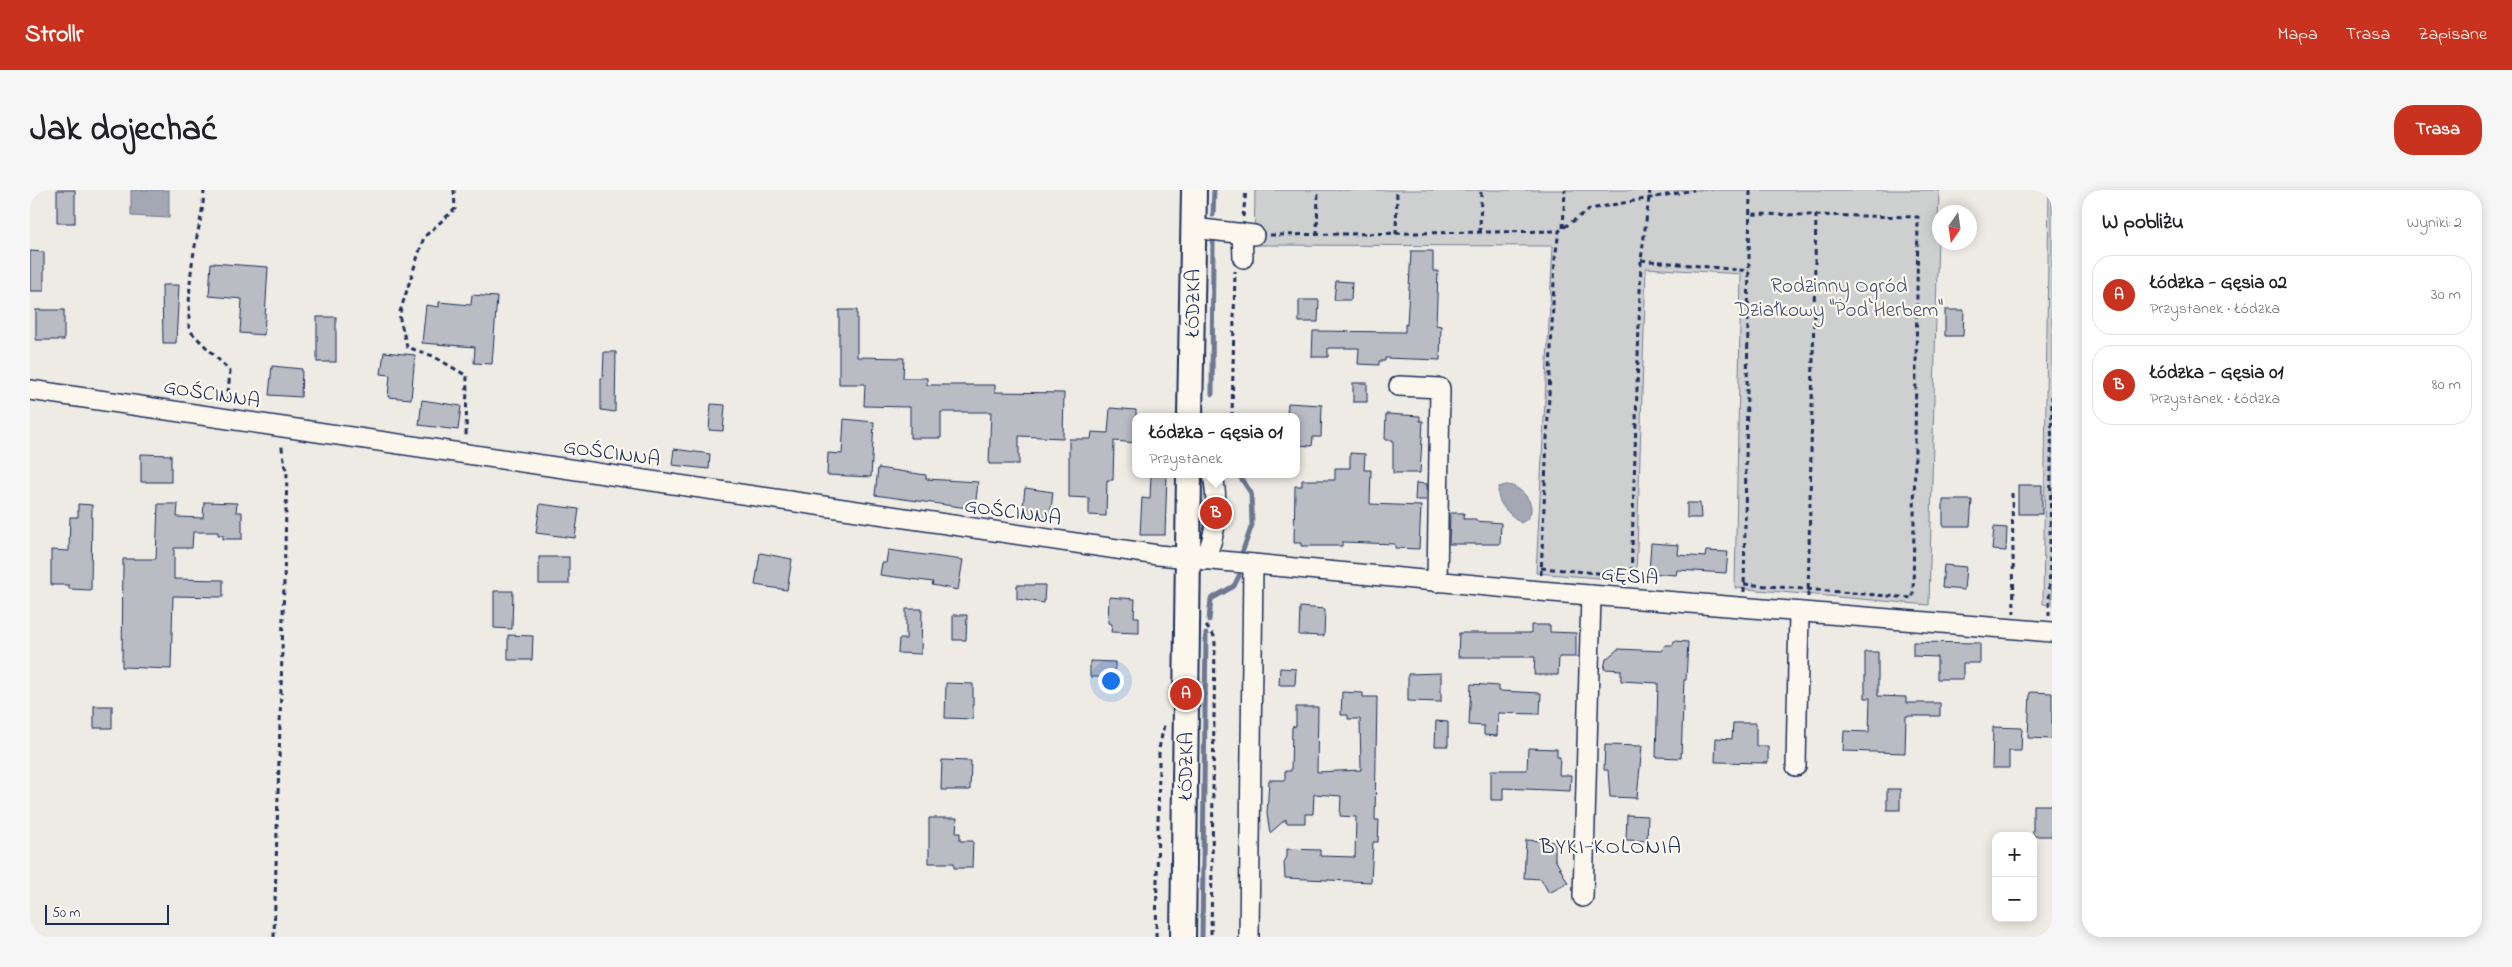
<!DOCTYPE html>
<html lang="pl">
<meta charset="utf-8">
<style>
body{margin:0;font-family:"Indie Flower",sans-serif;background:#f6f6f6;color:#202124}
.controls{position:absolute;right:15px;bottom:15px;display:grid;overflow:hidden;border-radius:10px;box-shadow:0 2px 12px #0003}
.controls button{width:45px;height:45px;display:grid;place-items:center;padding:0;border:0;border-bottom:1px solid #e0e0e0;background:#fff;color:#202124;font:25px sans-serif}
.compass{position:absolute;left:1902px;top:15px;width:45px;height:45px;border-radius:50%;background:#fff;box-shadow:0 2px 12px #0003;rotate:193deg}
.scale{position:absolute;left:15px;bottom:12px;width:124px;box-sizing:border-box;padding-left:5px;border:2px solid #1b2f5e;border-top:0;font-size:14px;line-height:18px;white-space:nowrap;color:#1b2f5e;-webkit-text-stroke:4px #fbf7ec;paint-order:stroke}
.you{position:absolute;left:1080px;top:490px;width:18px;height:18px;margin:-12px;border:4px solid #fff;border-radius:50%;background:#1a73e8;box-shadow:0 0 0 8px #1a73e833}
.badge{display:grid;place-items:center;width:32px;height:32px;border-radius:50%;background:#c8321e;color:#fff;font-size:16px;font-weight:700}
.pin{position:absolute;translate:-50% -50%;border:2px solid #fff;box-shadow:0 1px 5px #0006}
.popup{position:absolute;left:1102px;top:223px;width:168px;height:65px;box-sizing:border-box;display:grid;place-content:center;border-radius:10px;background:#fff;filter:drop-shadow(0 1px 4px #0005);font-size:16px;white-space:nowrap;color:#757577}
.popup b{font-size:19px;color:#202124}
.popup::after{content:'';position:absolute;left:50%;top:100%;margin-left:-10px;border:10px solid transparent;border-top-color:#fff}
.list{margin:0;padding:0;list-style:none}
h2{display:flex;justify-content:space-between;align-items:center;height:65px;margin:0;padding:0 20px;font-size:21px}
h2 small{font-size:16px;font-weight:400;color:#757577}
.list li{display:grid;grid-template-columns:32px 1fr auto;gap:15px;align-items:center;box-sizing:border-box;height:80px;margin:0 10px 10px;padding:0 10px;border:1px solid #e0e0e0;border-radius:20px}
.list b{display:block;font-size:19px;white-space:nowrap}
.list p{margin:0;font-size:16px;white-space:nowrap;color:#757577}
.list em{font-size:16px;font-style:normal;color:#757577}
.map{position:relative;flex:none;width:2022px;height:747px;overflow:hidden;border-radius:20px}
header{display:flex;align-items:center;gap:30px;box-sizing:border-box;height:70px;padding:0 25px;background:#c8321e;color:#fff}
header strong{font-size:24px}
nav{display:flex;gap:28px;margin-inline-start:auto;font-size:18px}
.intro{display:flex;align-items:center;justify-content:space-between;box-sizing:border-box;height:120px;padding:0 30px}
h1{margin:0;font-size:35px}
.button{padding:12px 22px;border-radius:20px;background:#c8321e;color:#fff;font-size:18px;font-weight:700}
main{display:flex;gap:30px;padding:0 30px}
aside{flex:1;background:#fff;border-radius:20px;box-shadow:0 2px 12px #0003}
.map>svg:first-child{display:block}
.green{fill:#cecfcf;stroke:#747f96}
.water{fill:#a3a8b4;stroke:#6d7892}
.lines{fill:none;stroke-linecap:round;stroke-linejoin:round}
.stream{stroke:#6d7892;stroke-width:5}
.building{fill:#b9bcc3;stroke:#1b2f5e}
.minor-casing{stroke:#1b2f5e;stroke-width:22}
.major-casing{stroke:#1b2f5e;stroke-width:28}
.path{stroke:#1b2f5e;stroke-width:3;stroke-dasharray:5 4;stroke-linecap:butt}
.minor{stroke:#fbf7ec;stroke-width:19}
.major{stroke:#fbf7ec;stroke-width:24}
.labels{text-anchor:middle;stroke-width:4.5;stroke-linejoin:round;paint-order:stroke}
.park-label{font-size:21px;fill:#48577a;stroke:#fbf7ec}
.street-label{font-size:21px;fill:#1b2f5e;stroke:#fbf7ec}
.neighbourhood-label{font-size:22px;letter-spacing:1px;fill:#1b2f5e;stroke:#fbf7ec}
</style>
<header>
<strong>Strollr</strong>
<nav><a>Mapa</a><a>Trasa</a><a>Zapisane</a></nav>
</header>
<div class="intro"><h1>Jak dojechać</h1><a class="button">Trasa</a></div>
<main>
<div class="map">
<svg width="2022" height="747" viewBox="0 0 2022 747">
<rect width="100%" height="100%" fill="#eeebe4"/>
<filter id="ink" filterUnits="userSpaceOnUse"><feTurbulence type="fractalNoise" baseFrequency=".02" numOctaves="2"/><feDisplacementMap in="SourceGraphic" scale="10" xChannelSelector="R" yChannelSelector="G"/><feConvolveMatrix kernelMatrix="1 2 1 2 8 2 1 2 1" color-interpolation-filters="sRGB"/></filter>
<g filter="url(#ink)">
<g class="green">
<polygon points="1225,0 1909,0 1899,415 1705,398 1711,84 1616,78 1606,391 1506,383 1523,56 1224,55"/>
<polygon points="2019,0 2022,0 2022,415 2013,414"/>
<polygon points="1169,284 1179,284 1181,317 1172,352 1168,344"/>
</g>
<g class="water">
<polygon points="101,0 139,0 139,28 101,26"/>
<path d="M1476 295C1493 295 1514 322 1491 333 1480 324 1464 313 1469 297Z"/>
</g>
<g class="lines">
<g class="stream">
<polyline points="1183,25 1184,0"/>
<polyline points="1182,204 1183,52"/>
<polyline points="1209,285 1221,303 1222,335 1212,363"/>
<polyline points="1179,430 1181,409 1204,396 1209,386"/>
<polyline points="1172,747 1176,444"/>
</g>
</g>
<g class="building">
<rect x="27" y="0" width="18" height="33"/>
<polygon points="0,61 14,62 14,101 0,101"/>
<polygon points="1381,61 1403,61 1403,81 1408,81 1406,135 1411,136 1410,170 1355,168 1355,171 1349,171 1349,175 1328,174 1329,158 1298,158 1298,167 1282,167 1283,141 1375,142 1375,134 1377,135"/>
<polygon points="181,73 238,77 234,145 210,143 212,109 179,106"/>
<polygon points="1306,91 1322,92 1321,110 1304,110"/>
<polygon points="132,95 149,95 146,153 133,153"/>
<polygon points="442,105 467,107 462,174 444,173 445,157 392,153 396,115 409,117 409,112 441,115"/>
<polygon points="1269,110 1289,110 1288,132 1269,132"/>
<rect x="6" y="120" width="28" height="30"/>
<polygon points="809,120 827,120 827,167 874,168 873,188 897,188 897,195 965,195 965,202 1034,203 1033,248 989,246 989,274 959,274 961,222 911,222 911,248 880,248 880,217 834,216 835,194 809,194"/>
<polygon points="1915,120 1934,120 1933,146 1915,146"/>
<rect x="287" y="127" width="19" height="45"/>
<polygon points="354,162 385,165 381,209 358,207 360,185 351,184"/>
<polygon points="574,162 586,162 585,222 571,220 571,188 573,188"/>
<polygon points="242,176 272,179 271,207 239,205"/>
<rect x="1323" y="193" width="14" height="19"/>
<polygon points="392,210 431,216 428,240 389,235"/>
<polygon points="1258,213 1292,215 1291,247 1283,247 1282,256 1266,255 1266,227 1257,227"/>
<polygon points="681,214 695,215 693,241 679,240"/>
<polygon points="1080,218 1106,220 1106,253 1084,251 1083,290 1077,290 1076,326 1059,325 1059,308 1039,307 1039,249 1061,249 1062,242 1078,243"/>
<polygon points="1356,224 1390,226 1390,231 1393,231 1390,283 1363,283 1363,250 1355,250"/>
<polygon points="814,229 844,232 841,287 797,285 798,263 812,264"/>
<polygon points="644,259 680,264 679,279 642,275"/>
<polygon points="1320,263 1335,264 1334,280 1341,280 1340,314 1391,316 1389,359 1365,358 1365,354 1312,352 1312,356 1271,356 1271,353 1264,353 1265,296 1272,296 1272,290 1305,290 1305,278 1320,278"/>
<polygon points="111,264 141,265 141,292 111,292"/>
<polygon points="848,278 896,285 896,289 948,292 945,319 845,305"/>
<polygon points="1121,284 1137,284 1135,345 1110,345 1112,308 1120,309"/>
<polygon points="1386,293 1397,294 1397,310 1385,310"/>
<rect x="1988" y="295" width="24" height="29"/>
<polygon points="995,298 1023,302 1020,328 992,325"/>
<polygon points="1913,310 1942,310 1940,336 1913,336"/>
<polygon points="174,312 207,313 206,322 212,322 212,349 193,349 193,345 188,345 188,342 163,342 162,358 144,358 144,389 193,390 193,407 143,406 141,479 92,477 93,369 126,369 128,314 148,314 147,327 173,328"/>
<polygon points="1657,313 1670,313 1671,328 1657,328"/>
<polygon points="48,314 62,315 61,400 39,399 39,395 21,395 21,360 39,361 40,327 48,327"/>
<polygon points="510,314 549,319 545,348 506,343"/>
<polygon points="1420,323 1434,323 1433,329 1446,329 1446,331 1471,333 1470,354 1419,354"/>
<polygon points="1964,337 1977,338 1976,361 1962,360"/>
<polygon points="1621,353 1649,355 1648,365 1675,367 1676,361 1698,362 1696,383 1647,380 1646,385 1619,383"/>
<polygon points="858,360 933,370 928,400 902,395 903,392 850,385 852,373 856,373"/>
<polygon points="730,363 762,369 757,400 725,395"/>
<rect x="509" y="367" width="30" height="27"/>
<polygon points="1914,375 1936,377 1934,400 1912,398"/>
<polygon points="987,395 1015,395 1014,413 987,409"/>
<polygon points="464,401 483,401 482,439 464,438"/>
<polygon points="1079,407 1105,409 1104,427 1109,427 1109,443 1081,442 1082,434 1078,433"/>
<polygon points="1270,417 1295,419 1294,446 1269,445"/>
<polygon points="876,419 892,419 891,464 868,463 869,449 876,449"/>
<polygon points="923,425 937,425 936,450 923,450"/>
<polygon points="1501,435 1520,435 1520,442 1546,443 1546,467 1529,467 1528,485 1504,485 1505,467 1428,467 1429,443 1501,443"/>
<polygon points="478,445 503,446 502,470 478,470"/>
<polygon points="1644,451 1658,452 1656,490 1654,490 1651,568 1626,567 1628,493 1591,491 1591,480 1574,479 1576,469 1588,459 1632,461 1635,455 1643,455"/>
<polygon points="1883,452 1950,453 1950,473 1933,473 1933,489 1907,489 1907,467 1883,466"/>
<polygon points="1835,462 1848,462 1848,506 1876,507 1876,513 1910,513 1910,526 1876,526 1875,563 1813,561 1814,541 1839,542 1840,508 1835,508"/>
<polygon points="1060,471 1085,472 1085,487 1060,487"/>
<polygon points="1250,478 1266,479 1265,495 1249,495"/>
<polygon points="1411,483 1411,512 1378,511 1378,484"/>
<polygon points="916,493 943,494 943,529 915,528"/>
<polygon points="1441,494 1469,496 1469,501 1511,503 1510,524 1468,523 1467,546 1454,545 1454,536 1439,535"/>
<polygon points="1312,502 1333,503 1333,507 1347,507 1345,630 1349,630 1348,652 1343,652 1341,692 1255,688 1254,672 1257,667 1257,659 1290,660 1290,666 1325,667 1326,627 1310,626 1311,606 1284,604 1283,624 1275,624 1275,633 1256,633 1256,629 1240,643 1237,624 1239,590 1255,590 1255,581 1261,581 1262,537 1266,536 1266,517 1288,517 1287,582 1331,580 1330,529 1318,529 1318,525 1311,525"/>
<polygon points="2000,502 2022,503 2022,549 1998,548"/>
<rect x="64" y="516" width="18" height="22"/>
<polygon points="1406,531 1418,532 1418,556 1405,556"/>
<polygon points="1703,533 1726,533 1726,556 1738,556 1738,573 1685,572 1686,548 1702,549"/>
<polygon points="1963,537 1992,538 1991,561 1979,561 1979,578 1962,578"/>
<polygon points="1575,555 1612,556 1607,608 1580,607 1578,580 1574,580"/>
<polygon points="1498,558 1527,559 1527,567 1530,567 1529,585 1541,585 1540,601 1473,598 1473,610 1461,610 1461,580 1497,580"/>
<polygon points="912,570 941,571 940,600 911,600"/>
<rect x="1857" y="599" width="13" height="21"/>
<rect x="2003" y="615" width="19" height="31"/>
<polygon points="1597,625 1618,626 1617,651 1596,650"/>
<polygon points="899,628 927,628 926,643 930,643 930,651 943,651 942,678 924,678 924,673 899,673"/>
<polygon points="1496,650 1525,652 1525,669 1538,693 1519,703 1511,689 1494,688"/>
</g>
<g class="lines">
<defs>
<g id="minor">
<polyline points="1163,38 1224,45"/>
<polyline points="1212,43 1213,68"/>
<polyline points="1369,196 1410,198 1407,392"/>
<polyline points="0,200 1128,365 1510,401 2022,442"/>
<path d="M1174 370C1188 343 1188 314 1183 284"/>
<polyline points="1766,576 1769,422"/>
<polyline points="1553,707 1561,405"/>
<polyline points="1219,747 1223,374"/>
</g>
<g id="major">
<polyline points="1160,227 1164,0"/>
<polyline points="1153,747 1159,284"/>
</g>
</defs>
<use href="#minor" class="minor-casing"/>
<use href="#major" class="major-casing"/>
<g class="path">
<path d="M174 0C173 25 168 38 164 62 159 88 159 114 159 140L200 181 197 213"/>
<polyline points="424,0 425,19 394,47 369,125 377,157 403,166 437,186 436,248"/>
<polyline points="1213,27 1216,0"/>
<polyline points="1533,38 1535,0"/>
<polyline points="1450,43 1451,0"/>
<polyline points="1366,44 1367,0"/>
<polyline points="1240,45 1529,41"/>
<polyline points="1287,45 1288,0"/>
<polyline points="1611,70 1719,81"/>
<polyline points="1202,227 1205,81"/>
<polyline points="1982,303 1984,423"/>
<polyline points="1511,378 1601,386"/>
<polyline points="1511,385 1525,69 1529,41 1560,19 1664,0"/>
<polyline points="1601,391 1611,70 1620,0"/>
<polyline points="1714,394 1883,408 1888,27 1720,24"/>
<polyline points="1714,402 1720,0"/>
<polyline points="1778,407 1786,25"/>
<polyline points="2019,426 2022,202"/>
<polyline points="1176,436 1184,446 1185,453 1181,747"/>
<polyline points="244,747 257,285 251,253"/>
<polyline points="1126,747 1129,578 1129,559 1134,535"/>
</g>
<use href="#minor" class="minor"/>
<use href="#major" class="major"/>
</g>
</g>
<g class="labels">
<g class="park-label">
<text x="1809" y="102">Rodzinny Ogród<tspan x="1809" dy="24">Działkowy "Pod Herbem"</tspan></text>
</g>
<g class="street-label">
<text transform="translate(1162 113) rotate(-89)" y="7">ŁÓDZKA</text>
<text transform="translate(182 203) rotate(9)" y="7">GOŚCINNA</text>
<text transform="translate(582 262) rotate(8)" y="7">GOŚCINNA</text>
<text transform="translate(983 321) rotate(8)" y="7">GOŚCINNA</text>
<text transform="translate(1600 385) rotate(5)" y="7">GĘSIA</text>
<text transform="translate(1155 576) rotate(-89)" y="7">ŁÓDZKA</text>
</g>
<g class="neighbourhood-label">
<text x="1581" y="663">BYKI-KOLONIA</text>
</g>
</g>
</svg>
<div class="controls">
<button>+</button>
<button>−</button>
</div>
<svg class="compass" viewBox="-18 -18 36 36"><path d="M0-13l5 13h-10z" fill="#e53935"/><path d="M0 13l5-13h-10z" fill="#757577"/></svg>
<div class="scale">50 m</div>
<div class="you"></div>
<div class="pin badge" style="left:1156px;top:504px">A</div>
<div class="pin badge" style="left:1186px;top:323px">B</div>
<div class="popup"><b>Łódzka - Gęsia 01</b>Przystanek</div>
</div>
<aside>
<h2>W pobliżu<small>Wyniki: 2</small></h2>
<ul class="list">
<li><span class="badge">A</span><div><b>Łódzka - Gęsia 02</b><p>Przystanek · Łódzka</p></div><em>30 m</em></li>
<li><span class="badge">B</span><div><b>Łódzka - Gęsia 01</b><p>Przystanek · Łódzka</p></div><em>80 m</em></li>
</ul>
</aside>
</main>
